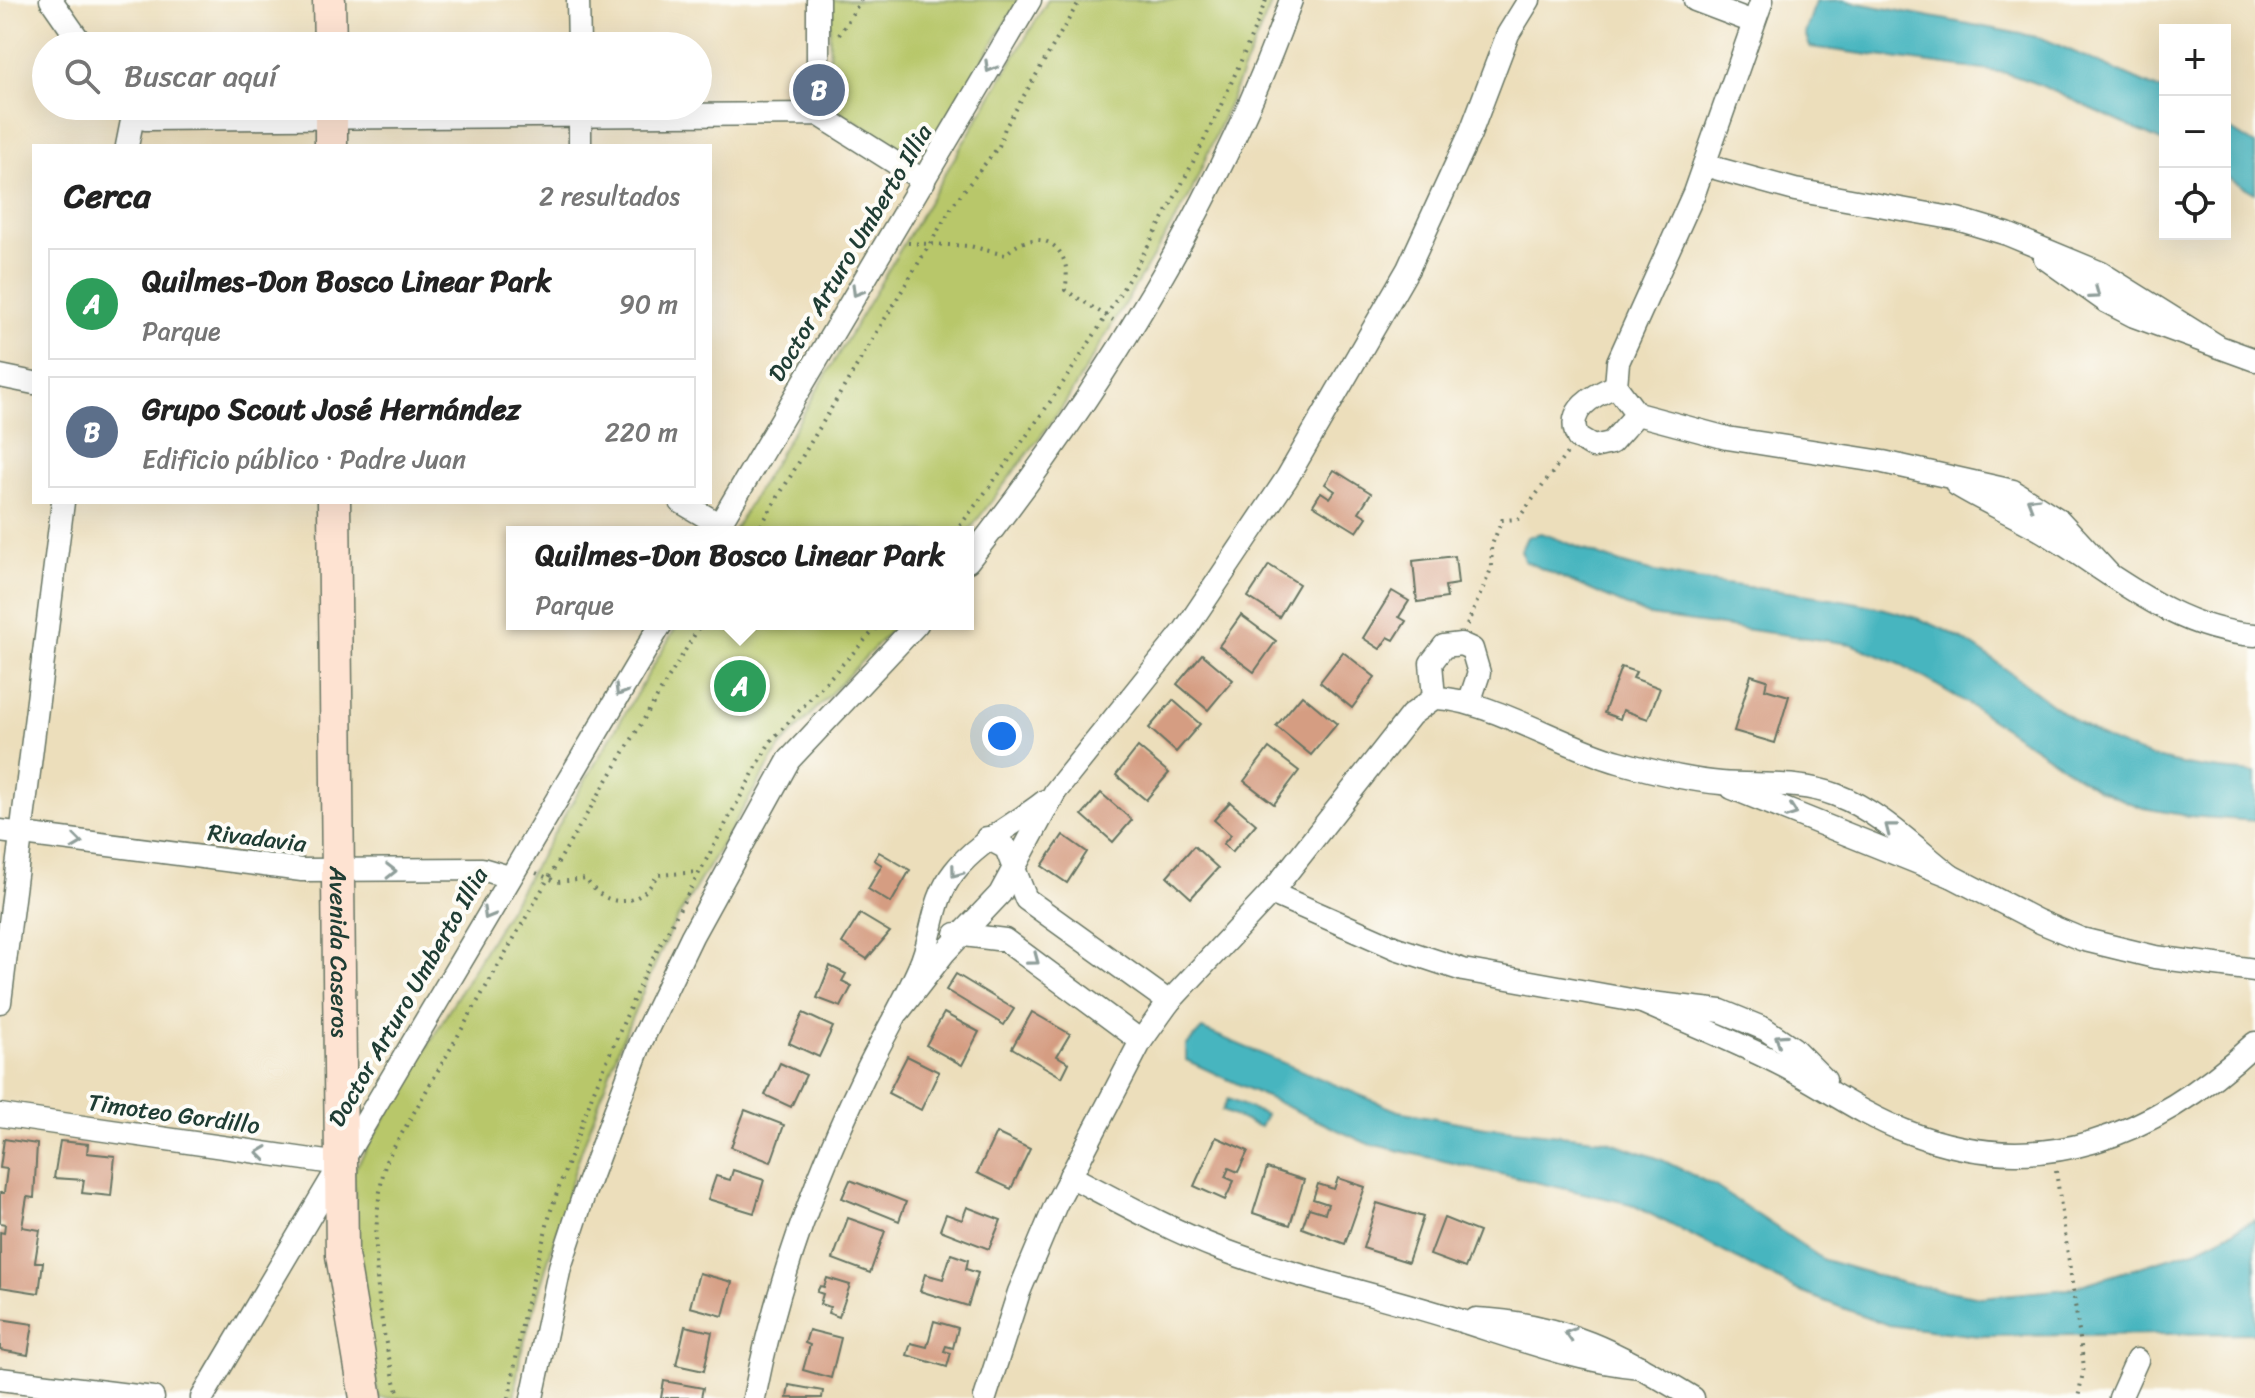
<!DOCTYPE html>
<html lang="es">
<meta charset="utf-8">
<style>
body{margin:0;font-family:Sriracha,sans-serif;background:#f2f2f2;color:#222}
.controls{position:absolute;right:24px;top:24px;display:grid;overflow:hidden;border-radius:0px;box-shadow:0 8px 32px #0002}
.controls button{width:72px;height:72px;display:grid;place-items:center;padding:0;border:0;border-bottom:2px solid #e0e0e0;background:#fff;color:#222;font:40px sans-serif}
.you{position:absolute;left:1002px;top:736px;width:28px;height:28px;margin:-20px;border:6px solid #fff;border-radius:50%;background:#1a73e8;box-shadow:0 0 0 12px #1a73e833}
.badge{display:grid;place-items:center;width:52px;height:52px;border-radius:50%;background:#c8321e;color:#fff;font-size:26px;font-weight:700}
.pin{position:absolute;translate:-50% -50%;border:4px solid #fff;box-shadow:0 2px 8px #0006}
.popup{position:absolute;left:506px;top:526px;width:468px;height:104px;box-sizing:border-box;display:grid;place-content:center;border-radius:0px;background:#fff;filter:drop-shadow(0 2px 6px #0005);font-size:26px;white-space:nowrap;color:#767676}
.popup b{font-size:30px;color:#222}
.popup::after{content:'';position:absolute;left:50%;top:100%;margin-left:-16px;border:16px solid transparent;border-top-color:#fff}
.list{margin:0;padding:0;list-style:none}
h2{display:flex;justify-content:space-between;align-items:center;height:104px;margin:0;padding:0 32px;font-size:34px}
h2 small{font-size:26px;font-weight:400;color:#767676}
.list li{display:grid;grid-template-columns:52px 1fr auto;gap:24px;align-items:center;box-sizing:border-box;height:112px;margin:0 16px 16px;padding:0 16px;border:2px solid #e0e0e0;border-radius:0px}
.list b{display:block;font-size:30px;white-space:nowrap}
.list p{margin:0;font-size:26px;white-space:nowrap;color:#767676}
.list em{font-size:26px;font-style:normal;color:#767676}
.icon{flex:none;width:44px;height:44px;fill:none;stroke:currentColor;stroke-width:2;stroke-linecap:round;stroke-linejoin:round}
.map{position:relative;flex:none;width:2255px;height:1398px;overflow:hidden}
.search{position:absolute;background:#fff;box-shadow:0 8px 32px #0002;left:32px;top:32px;width:680px;height:88px;display:flex;align-items:center;gap:20px;box-sizing:border-box;padding:0 28px;border-radius:44px;color:#767676;font-size:30px}
.panel{position:absolute;background:#fff;box-shadow:0 8px 32px #0002;left:32px;top:144px;width:680px;height:360px;border-radius:0px}
.map>svg:first-child{display:block}
.green{fill:#b8c76a;stroke:#6c824f;stroke-width:2}
.water{fill:#46b5bf;stroke:#32797a;stroke-width:2}
.building{fill:#d59d82}
.lines{fill:none;stroke-linecap:round;stroke-linejoin:round}
.street-casing{stroke:#677563;stroke-width:25}
.secondary-casing{stroke:#677563;stroke-width:35}
.path{stroke:#677563;stroke-width:4;stroke-dasharray:2 6;stroke-linecap:butt}
.street{stroke:#fff;stroke-width:22}
.secondary{stroke:#fee3d2;stroke-width:32}
.oneway{stroke:#8f9e9a}
.labels{text-anchor:middle;stroke-width:8;stroke-linejoin:round;paint-order:stroke}
.street-label{font-size:24px;fill:#1f3d34;stroke:#fdfcf7}
</style>
<div class="map">
<svg width="2255" height="1398" viewBox="0 0 2255 1398">
<rect width="100%" height="100%" fill="#fdfcf7"/>
<filter id="ink" filterUnits="userSpaceOnUse"><feTurbulence type="fractalNoise" baseFrequency=".0125" numOctaves="2"/><feDisplacementMap in="SourceGraphic" scale="16" xChannelSelector="R" yChannelSelector="G"/><feConvolveMatrix kernelMatrix="1 2 1 2 8 2 1 2 1" color-interpolation-filters="sRGB"/></filter>
<filter id="wash" filterUnits="userSpaceOnUse"><feTurbulence type="fractalNoise" baseFrequency=".006" numOctaves="4" result="noise"/><feDisplacementMap in="SourceGraphic" scale="32" xChannelSelector="R" yChannelSelector="G"/><feGaussianBlur stdDeviation="1.8" result="paint"/><feColorMatrix in="noise" values="0 0 0 0 0 0 0 0 0 0 0 0 0 0 0 0 0 1.4 0 .05"/><feComposite in="paint" operator="in"/></filter>
<g filter="url(#wash)">
<rect width="100%" height="100%" fill="#ecdebb"/>
<g class="green">
<polygon points="830,0 1019,0 928,151 911,154 829,105"/>
<polygon points="1048,0 1273,0 1190,195 1062,408 968,532 733,532"/>
<polygon points="678,624 897,624 780,747 671,929 620,1044 576,1166 520,1356 514,1398 379,1398 364,1329 353,1172"/>
</g>
<g class="water">
<polygon points="1842,0 2042,38 2165,92 2165,143 2038,84 2006,73 1810,47 1805,33 1816,1"/>
<polygon points="2225,126 2255,145 2255,193 2225,176"/>
<path d="M1541 533C1573 544 1605 560 1638 568 1731 592 1828 588 1919 619 1987 643 2036 700 2097 734 2148 762 2198 769 2255 773V821L2188 816 2143 808 2099 790 1962 700 1902 665 1851 644 1650 616 1524 561 1521 550 1527 537Z"/>
<polygon points="1202,1029 1398,1111 1485,1127 1605,1140 1660,1159 1715,1186 1824,1260 1903,1283 1981,1297 2068,1289 2198,1249 2255,1220 2255,1333 1978,1336 1888,1325 1803,1293 1631,1204 1366,1143 1186,1060 1186,1046"/>
<polygon points="1228,1099 1266,1115 1260,1127 1222,1111"/>
</g>
<g id="blocks">
<g class="building">
<polygon points="1334,470 1371,493 1359,512 1367,517 1357,532 1313,505 1321,492 1330,498 1335,491 1325,484"/>
<polygon points="1455,556 1458,584 1445,586 1447,598 1417,602 1413,561"/>
<polygon points="1269,565 1299,584 1279,617 1248,597"/>
<polygon points="1392,591 1409,601 1399,617 1406,621 1394,640 1388,637 1380,649 1363,638"/>
<polygon points="1241,615 1276,641 1254,672 1219,646"/>
<polygon points="1343,652 1375,677 1352,708 1320,682"/>
<polygon points="1202,654 1233,680 1208,710 1177,684"/>
<polygon points="1621,667 1636,672 1633,678 1660,688 1648,719 1623,710 1620,719 1604,713"/>
<polygon points="1751,675 1767,680 1765,689 1789,696 1775,743 1734,731"/>
<polygon points="1302,695 1337,724 1311,755 1276,726"/>
<polygon points="1173,700 1200,724 1176,752 1149,728"/>
<polygon points="1138,747 1169,773 1146,800 1116,775"/>
<polygon points="1269,748 1299,771 1274,804 1244,781"/>
<polygon points="1101,793 1132,820 1113,842 1082,815"/>
<polygon points="1230,802 1256,824 1232,852 1223,844 1231,835 1214,820"/>
<polygon points="1063,835 1087,852 1067,883 1042,866"/>
<polygon points="1194,846 1218,868 1191,898 1167,876"/>
<polygon points="879,852 910,870 891,903 868,889 882,865 874,860"/>
<polygon points="860,914 890,932 867,959 842,943"/>
<polygon points="830,966 846,974 842,981 852,986 841,1007 817,998"/>
<polygon points="956,974 1014,1009 1004,1025 946,990"/>
<polygon points="1032,1012 1070,1034 1057,1056 1069,1063 1062,1077 1012,1048"/>
<polygon points="803,1013 833,1027 819,1057 789,1043"/>
<polygon points="944,1013 979,1032 962,1065 926,1045"/>
<polygon points="907,1056 939,1072 921,1110 888,1093"/>
<polygon points="780,1063 806,1075 791,1107 765,1095"/>
<polygon points="745,1110 784,1125 771,1162 731,1147"/>
<polygon points="996,1133 1030,1149 1011,1189 977,1173"/>
<polygon points="1216,1137 1248,1151 1238,1172 1229,1168 1225,1177 1234,1181 1225,1200 1194,1186"/>
<polygon points="4,1139 37,1144 34,1198 27,1197 22,1227 40,1230 35,1262 43,1262 39,1293 0,1287 0,1232 4,1233 5,1224 0,1223 0,1193 4,1193 7,1169 0,1168"/>
<polygon points="60,1141 88,1144 87,1153 115,1156 111,1196 82,1193 84,1180 54,1178"/>
<polygon points="1267,1168 1304,1180 1290,1225 1253,1213"/>
<polygon points="733,1170 764,1180 754,1213 708,1199 716,1176 730,1180"/>
<polygon points="1338,1178 1365,1187 1345,1244 1302,1228 1309,1208 1325,1213 1328,1204 1313,1199 1318,1184 1334,1189"/>
<polygon points="850,1180 906,1202 899,1221 842,1198"/>
<polygon points="1377,1203 1423,1217 1408,1262 1363,1248"/>
<polygon points="967,1207 1001,1220 989,1249 940,1230 946,1214 962,1220"/>
<polygon points="848,1218 885,1231 870,1273 833,1259"/>
<polygon points="1444,1218 1479,1232 1465,1268 1430,1255"/>
<polygon points="951,1254 968,1260 966,1269 978,1273 968,1306 920,1291 925,1274 943,1279"/>
<polygon points="699,1273 732,1282 723,1316 690,1307"/>
<polygon points="827,1278 850,1285 839,1317 828,1313 830,1307 820,1304 823,1294 817,1292 820,1286 824,1287"/>
<polygon points="0,1319 33,1324 28,1355 0,1350"/>
<polygon points="934,1321 958,1328 953,1348 946,1346 944,1351 951,1353 947,1367 907,1355 911,1343 927,1347"/>
<polygon points="685,1326 712,1332 704,1371 676,1365"/>
<polygon points="809,1330 841,1338 831,1378 803,1370 810,1345 805,1343"/>
<polygon points="664,1381 703,1388 701,1398 661,1398"/>
<polygon points="789,1385 823,1391 822,1398 787,1398"/>
</g>
</g>
</g>
<g filter="url(#ink)">
<use href="#blocks" fill-opacity="0" stroke="#677563" stroke-width="2"/>
<g class="lines">
<defs>
<g id="street">
<polyline points="51,0 83,46"/>
<polyline points="578,0 579,46"/>
<polyline points="1695,0 1753,22"/>
<polyline points="1762,0 1694,193 1618,362 1616,386 1637,414 1727,438 1883,462 2013,491 2059,520 2109,574"/>
<polyline points="124,106 133,116 146,119 818,114 924,181"/>
<polyline points="580,106 580,146"/>
<polyline points="818,114 818,0"/>
<polyline points="127,146 133,116"/>
<polyline points="1704,165 1795,190 1957,219 2007,234 2101,273 2216,345"/>
<polyline points="2045,258 2107,302 2134,316 2255,360"/>
<polyline points="0,376 34,383"/>
<path d="M1616 386C1594 395 1564 410 1578 438L1593 447 1611 443 1637 414"/>
<path d="M1957 485C1986 503 2019 516 2049 535 2114 575 2175 630 2255 635"/>
<polyline points="681,502 720,525"/>
<polyline points="715,532 1030,0"/>
<path d="M968 561C1099 396 1221 198 1291 0"/>
<polyline points="1434,698 1431,663 1444,646 1461,644 1472,649 1479,673 1469,703"/>
<polyline points="1732,788 1951,876 2038,921 2081,939 2155,957 2255,970"/>
<polyline points="0,831 302,870 482,869 509,877"/>
<polyline points="987,838 1006,848 1026,899 1169,1002"/>
<polyline points="1271,893 1396,948 1463,970 1642,1002 1721,1011 1765,1029 1793,1048 1825,1080"/>
<polyline points="956,934 1005,940 1141,1041"/>
<polyline points="0,1002 63,502"/>
<path d="M1642 1002C1687 1022 1732 1040 1776 1062 1819 1083 1860 1114 1905 1131 2040 1184 2155 1136 2255 1043"/>
<polyline points="899,1011 944,953 1000,894 1055,792 1185,630 1287,478 1408,269 1470,134 1508,34 1529,0"/>
<polyline points="0,1115 340,1164"/>
<path d="M1070 1176C1120 1202 1170 1230 1223 1250 1298 1278 1376 1294 1452 1318 1513 1337 1575 1361 1640 1367"/>
<path d="M1476 1319C1563 1323 1620 1353 1693 1398"/>
<polyline points="0,1379 153,1398"/>
<polyline points="202,1398 661,624"/>
<polyline points="532,1398 560,1267 584,1194 641,1042 692,936 789,760 917,624"/>
<path d="M754 1398C776 1286 814 1179 864 1076 881 1040 903 1005 919 968 934 936 931 901 954 872 979 840 1014 826 1045 801"/>
<path d="M985 1398 1019 1292 1056 1204 1141 1041 1169 1002 1271 893 1411 715 1434 698C1486 698 1563 747 1619 762 1651 771 1687 780 1721 783 1759 786 1800 781 1836 795 1879 811 1915 848 1951 876"/>
<polyline points="2120,1398 2137,1360"/>
</g>
<g id="secondary">
<polyline points="329,0 330,46"/>
<polyline points="331,106 331,146"/>
<path id="s1" d="M334 502 342 1255 366 1398"/>
</g>
</defs>
<use href="#street" class="street-casing"/>
<use href="#secondary" class="secondary-casing"/>
<g class="path">
<polyline points="839,35 861,0"/>
<path d="M908 243 970 246 1005 255C1038 222 1075 247 1065 290L1113 320"/>
<polyline points="757,532 955,202 999,146 1005,128 1080,0"/>
<path d="M955 532C1081 370 1191 192 1266 0"/>
<polyline points="1467,625 1492,567 1491,547 1502,520 1518,519 1567,453"/>
<path d="M536 873 558 882 586 879C606 910 641 908 657 875L699 872"/>
<polyline points="2056,1171 2084,1367 2078,1398"/>
<path d="M400 1398C377 1325 367 1236 386 1161L548 879 701 624"/>
<polyline points="509,1398 524,1314 551,1210 592,1095 645,973 770,742 880,624"/>
</g>
<use href="#street" class="street"/>
<use href="#secondary" class="secondary"/>
</g>
<defs><path id="oneway-chevron" d="M-2-3.5L2.5 0L-2 3.5" fill="none" stroke-width="1.6" stroke-linecap="round" stroke-linejoin="round" transform="scale(2)"/></defs>
<g class="oneway">
<use href="#oneway-chevron" transform="translate(990 67) rotate(120)"/>
<use href="#oneway-chevron" transform="translate(857 291) rotate(121)"/>
<use href="#oneway-chevron" transform="translate(2095 294) rotate(36)"/>
<use href="#oneway-chevron" transform="translate(2032 502) rotate(-149)"/>
<use href="#oneway-chevron" transform="translate(620 691) rotate(121)"/>
<use href="#oneway-chevron" transform="translate(1792 812) rotate(20)"/>
<use href="#oneway-chevron" transform="translate(1890 828) rotate(-142)"/>
<use href="#oneway-chevron" transform="translate(77 842) rotate(7)"/>
<use href="#oneway-chevron" transform="translate(391 871) rotate(-1)"/>
<use href="#oneway-chevron" transform="translate(956 872) rotate(127)"/>
<use href="#oneway-chevron" transform="translate(488 914) rotate(120)"/>
<use href="#oneway-chevron" transform="translate(1034 960) rotate(37)"/>
<use href="#oneway-chevron" transform="translate(1780 1039) rotate(-146)"/>
<use href="#oneway-chevron" transform="translate(262 1153) rotate(-172)"/>
<use href="#oneway-chevron" transform="translate(1570 1334) rotate(-163)"/>
</g>
</g>
<g class="labels">
<g class="street-label">
<text transform="translate(850 253) rotate(-59)" y="8">Doctor Arturo Umberto Illia</text>
<text transform="translate(257 838) rotate(7)" y="8">Rivadavia</text>
<text dy="8" stroke="none"><textPath href="#s1" startOffset="450">Avenida Caseros</textPath></text>
<text transform="translate(408 997) rotate(-60)" y="8">Doctor Arturo Umberto Illia</text>
<text transform="translate(174 1114) rotate(8)" y="8">Timoteo Gordillo</text>
</g>
</g>
</svg>
<div class="controls">
<button>+</button>
<button>−</button>
<button><svg class="icon" aria-label="locate" viewBox="0 0 24 24"><circle cx="12" cy="12" r="6"/><path d="M12 2v4M12 18v4M2 12h4M18 12h4"/></svg></button>
</div>
<div class="you"></div>
<div class="pin badge" style="left:740px;top:686px;background:#2e9e5b">A</div>
<div class="popup"><b>Quilmes-Don Bosco Linear Park</b>Parque</div>
<div class="pin badge" style="left:819px;top:90px;background:#5c6f8a">B</div>
<div class="search"><svg class="icon" aria-label="search" viewBox="0 0 24 24"><circle cx="10" cy="10" r="6"/><path d="M15 15l6 6"/></svg>Buscar aquí</div>
<section class="panel">
<h2>Cerca<small>2 resultados</small></h2>
<ul class="list">
<li><span class="badge" style="background:#2e9e5b">A</span><div><b>Quilmes-Don Bosco Linear Park</b><p>Parque</p></div><em>90 m</em></li>
<li><span class="badge" style="background:#5c6f8a">B</span><div><b>Grupo Scout José Hernández</b><p>Edificio público · Padre Juan</p></div><em>220 m</em></li>
</ul>
</section>
</div>
